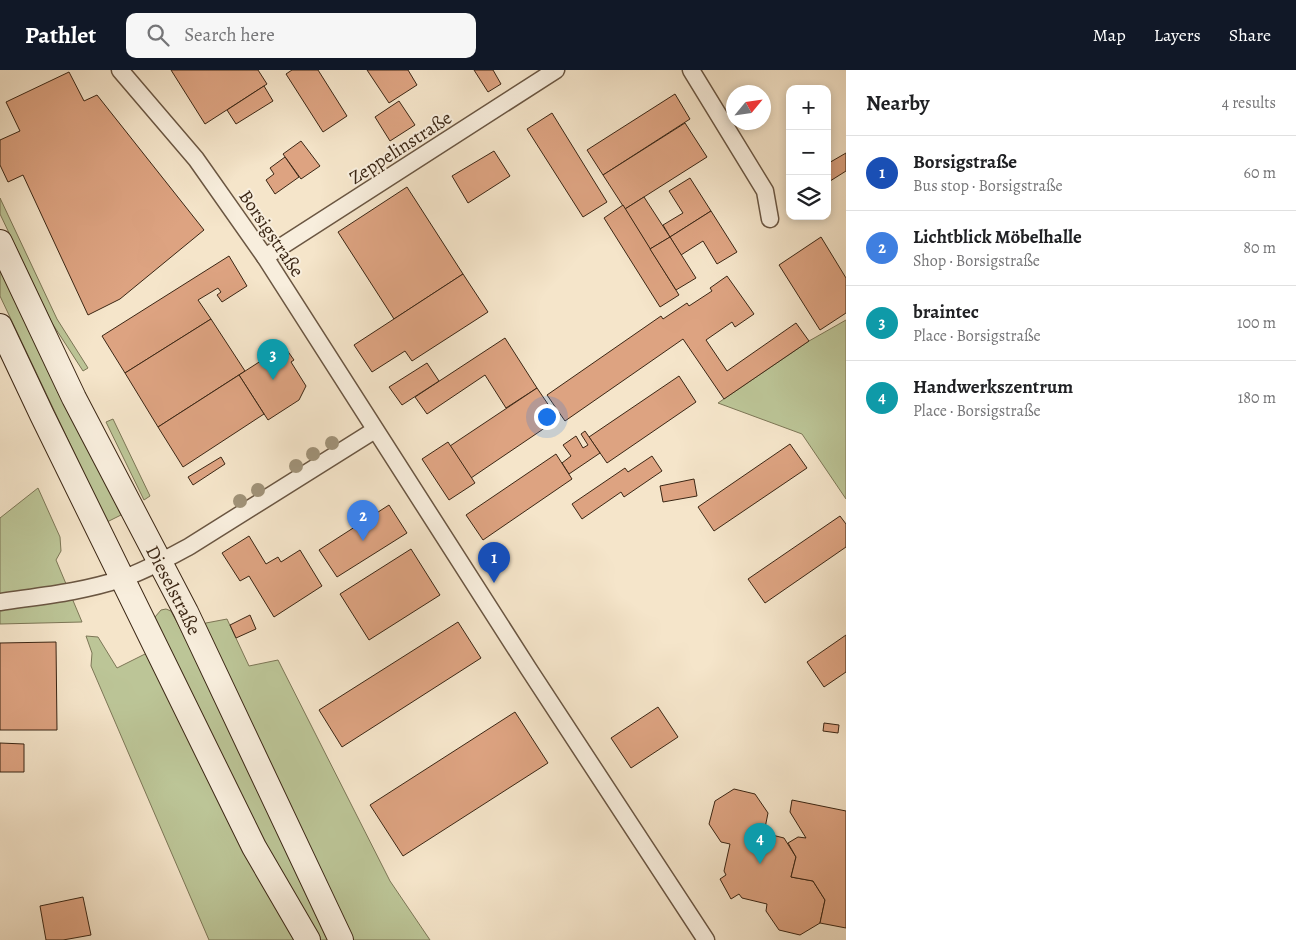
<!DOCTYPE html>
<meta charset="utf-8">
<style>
body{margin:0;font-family:Alegreya,serif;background:#f6f6f6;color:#202124}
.controls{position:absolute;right:15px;top:15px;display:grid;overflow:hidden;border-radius:10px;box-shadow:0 2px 8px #0003}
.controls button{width:45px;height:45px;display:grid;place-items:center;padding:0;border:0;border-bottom:1px solid #e0e0e0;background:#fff;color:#202124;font:25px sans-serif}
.compass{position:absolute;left:726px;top:15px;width:45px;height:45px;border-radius:50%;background:#fff;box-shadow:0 2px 8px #0003;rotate:61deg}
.you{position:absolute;left:546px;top:346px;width:18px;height:18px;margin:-12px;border:4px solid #fff;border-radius:50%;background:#1a73e8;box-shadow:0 0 0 8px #1a73e833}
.badge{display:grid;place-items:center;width:32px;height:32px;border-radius:50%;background:#111827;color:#fff;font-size:16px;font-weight:700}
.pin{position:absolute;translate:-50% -41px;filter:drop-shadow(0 1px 2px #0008)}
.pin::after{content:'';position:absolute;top:26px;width:18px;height:15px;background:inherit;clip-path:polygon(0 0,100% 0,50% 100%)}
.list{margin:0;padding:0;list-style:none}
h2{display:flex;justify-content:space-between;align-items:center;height:65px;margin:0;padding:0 20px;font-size:21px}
h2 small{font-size:16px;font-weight:400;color:#757577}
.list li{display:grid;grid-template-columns:32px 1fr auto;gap:15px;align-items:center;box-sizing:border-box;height:75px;padding:0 20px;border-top:1px solid #e0e0e0}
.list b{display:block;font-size:19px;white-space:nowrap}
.list p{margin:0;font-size:16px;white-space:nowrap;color:#757577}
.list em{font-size:16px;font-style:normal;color:#757577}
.icon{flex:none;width:28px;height:28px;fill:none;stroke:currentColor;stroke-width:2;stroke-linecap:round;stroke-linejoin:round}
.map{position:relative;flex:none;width:846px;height:870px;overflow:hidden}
header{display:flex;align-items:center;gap:30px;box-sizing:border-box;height:70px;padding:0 25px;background:#111827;color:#fff}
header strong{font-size:24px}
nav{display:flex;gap:28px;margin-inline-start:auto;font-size:18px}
.search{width:350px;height:45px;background:#f6f6f6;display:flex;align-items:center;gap:12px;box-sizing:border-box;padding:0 18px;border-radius:10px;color:#757577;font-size:19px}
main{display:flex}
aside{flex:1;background:#fff}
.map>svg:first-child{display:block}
.green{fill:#bcc597;stroke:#7c7656}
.building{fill:#dda381;stroke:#3b2614}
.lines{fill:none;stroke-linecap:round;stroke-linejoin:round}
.minor-casing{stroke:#6a5642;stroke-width:19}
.secondary-casing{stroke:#3b2614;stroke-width:26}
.minor{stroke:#f8eedd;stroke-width:16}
.secondary{stroke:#f8eedd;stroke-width:24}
.tree{fill:#a09278}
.labels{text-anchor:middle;stroke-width:4;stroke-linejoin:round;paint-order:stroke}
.street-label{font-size:19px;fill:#3b2614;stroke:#f8eedd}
</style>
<header>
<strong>Pathlet</strong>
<div class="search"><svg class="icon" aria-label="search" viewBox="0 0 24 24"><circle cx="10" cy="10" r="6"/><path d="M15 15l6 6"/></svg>Search here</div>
<nav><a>Map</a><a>Layers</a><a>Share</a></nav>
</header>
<main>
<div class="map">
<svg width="846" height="870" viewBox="0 0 846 870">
<rect width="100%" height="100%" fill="#f5e5ca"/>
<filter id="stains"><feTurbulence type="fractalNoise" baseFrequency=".004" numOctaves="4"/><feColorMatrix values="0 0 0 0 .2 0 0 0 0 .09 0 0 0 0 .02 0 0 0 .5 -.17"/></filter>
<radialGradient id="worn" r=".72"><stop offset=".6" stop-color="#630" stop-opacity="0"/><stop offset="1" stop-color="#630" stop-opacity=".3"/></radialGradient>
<g class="green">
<polygon points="0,128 57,249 88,298 83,301 52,253 0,144"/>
<polygon points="0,189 121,445 107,452 0,226"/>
<polygon points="846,250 846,429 802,364 718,333 809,271"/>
<polygon points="113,349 150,426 144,430 106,352"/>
<polygon points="38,418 60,467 61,481 56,490 82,552 0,554 0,448"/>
<polygon points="166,539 171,541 183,564 206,553 227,549 249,596 278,590 390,811 430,870 209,870 91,596 92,583 86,566 98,567 117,598 165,574 155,552 155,547 161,540"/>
</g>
<g class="building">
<polygon points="171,0 258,0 267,14 205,54"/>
<polygon points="292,0 318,0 347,46 323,62 286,4"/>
<polygon points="367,0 408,0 417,15 389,33"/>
<polygon points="474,0 493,0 501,14 488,22"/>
<polygon points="69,2 84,31 97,25 204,160 120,229 88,245 23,105 8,112 0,95 0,70 20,61 6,32"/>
<polygon points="264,16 273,31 236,54 227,40"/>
<polygon points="675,24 690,49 603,105 587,80"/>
<polygon points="399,31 415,55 390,71 375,47"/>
<polygon points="552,43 607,132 583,147 527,59"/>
<polygon points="685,53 707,87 625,139 603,105"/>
<polygon points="301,71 320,96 301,109 283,84"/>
<polygon points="494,81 510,106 468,133 452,106"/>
<polygon points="846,83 846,101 827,113 827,94"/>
<polygon points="285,87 299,107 275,124 266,110 274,104 270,98"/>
<polygon points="690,108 711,141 670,167 663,155 683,143 669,121"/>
<polygon points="407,117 463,204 394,249 338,162"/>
<polygon points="644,127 670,167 650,179 625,139"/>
<polygon points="623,135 679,225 660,237 604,148"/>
<polygon points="711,141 737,182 717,194 703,171 681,185 670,167"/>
<polygon points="670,167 696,208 676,220 650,179"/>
<polygon points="821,167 846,208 846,243 820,260 779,195"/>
<polygon points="229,186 247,216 222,232 217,225 221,222 218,218 198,230 211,249 125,303 102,266"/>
<polygon points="463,204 488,242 412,291 405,281 372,302 354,275"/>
<polygon points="727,206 754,244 735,257 732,252 706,270 727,301 796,253 809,271 724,329 683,269 565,351 547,325 661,246 663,249 687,233 689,236 712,221 710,218"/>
<polygon points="211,249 245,301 158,357 125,303"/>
<polygon points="505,268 537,318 506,338 485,305 427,344 415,327"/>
<polygon points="284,276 294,290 291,292 306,316 299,330 268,350 239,305"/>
<polygon points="427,293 439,311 402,335 389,317"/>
<polygon points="239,305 264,344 183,397 158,357"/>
<polygon points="679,306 696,332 607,393 589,367"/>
<polygon points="537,318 558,349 471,408 450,376"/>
<polygon points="585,361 600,383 569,404 562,393 571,386 563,375 576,366 583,378 588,375 581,364"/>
<polygon points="448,372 475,413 449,430 422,389"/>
<polygon points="790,374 807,398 714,461 698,437"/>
<polygon points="556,384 572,409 483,470 466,445"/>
<polygon points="652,386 662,401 624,427 621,422 582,449 572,434 625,398 628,402"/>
<polygon points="221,387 225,394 193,415 188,407"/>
<polygon points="694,409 697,426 663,432 660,416"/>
<polygon points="389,435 407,463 337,507 319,480"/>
<polygon points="840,446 846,454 846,477 765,533 748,509"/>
<polygon points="249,466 266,494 278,487 281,492 300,480 322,516 274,547 249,506 240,511 222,483"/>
<polygon points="411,479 440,525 369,570 340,524"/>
<polygon points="250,545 256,559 236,568 230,555"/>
<polygon points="458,552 481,588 342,677 319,640"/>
<polygon points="846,565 846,602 824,617 807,592"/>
<polygon points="56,572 57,660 0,660 0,573"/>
<polygon points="658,637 678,667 631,698 611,668"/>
<polygon points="515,642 548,693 403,786 370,735"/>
<polygon points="824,653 839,655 838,663 823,661"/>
<polygon points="0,673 24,674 24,702 0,702"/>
<polygon points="734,719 755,724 768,743 764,763 784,768 796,787 791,807 813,811 825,830 820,853 800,865 779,860 766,841 767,834 742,828 739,824 731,829 720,809 726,805 724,801 730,774 721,772 709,754 715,731"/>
<polygon points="792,730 846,741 846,858 820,853 825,830 813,811 791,807 796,787 788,773 798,767 806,768 790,742"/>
<polygon points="83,827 91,865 63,870 46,870 40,836"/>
</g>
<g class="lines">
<defs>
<g id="minor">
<polyline points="120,0 196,89 265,187 528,598 706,870"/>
<polyline points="691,0 765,121 770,149"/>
<polyline points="265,187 556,0"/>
<path d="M0 532C40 526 82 522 121 509 145 501 168 488 190 476L375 360"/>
</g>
<g id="secondary">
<path id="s1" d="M0 172 74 328 186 542 341 870"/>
<polyline points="0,256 42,345 254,777 308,870"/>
</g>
</defs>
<use href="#minor" class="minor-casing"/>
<use href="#secondary" class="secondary-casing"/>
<use href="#minor" class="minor"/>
<use href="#secondary" class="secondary"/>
</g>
<g class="tree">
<circle cx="332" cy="373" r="7"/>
<circle cx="313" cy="384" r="7"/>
<circle cx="296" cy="396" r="7"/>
<circle cx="258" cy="420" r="7"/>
<circle cx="240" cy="431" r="7"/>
</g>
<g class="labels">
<g class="street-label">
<text transform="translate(400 77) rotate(-33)" y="7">Zeppelinstraße</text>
<text transform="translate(272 163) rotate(56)" y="7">Borsigstraße</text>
<text dy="7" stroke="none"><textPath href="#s1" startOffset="389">Dieselstraße</textPath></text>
</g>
</g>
<rect width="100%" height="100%" filter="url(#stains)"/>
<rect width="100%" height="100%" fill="url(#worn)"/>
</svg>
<div class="controls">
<button>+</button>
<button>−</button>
<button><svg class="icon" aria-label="layers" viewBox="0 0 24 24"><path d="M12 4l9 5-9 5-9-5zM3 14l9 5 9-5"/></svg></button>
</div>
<svg class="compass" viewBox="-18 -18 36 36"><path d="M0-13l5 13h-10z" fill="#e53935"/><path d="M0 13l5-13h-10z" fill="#757577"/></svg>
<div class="you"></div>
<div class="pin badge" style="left:494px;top:513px;background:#1a4fb4">1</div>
<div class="pin badge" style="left:363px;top:471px;background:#3f7fe0">2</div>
<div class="pin badge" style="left:273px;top:310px;background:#0f9aa8">3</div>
<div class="pin badge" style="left:760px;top:794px;background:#0f9aa8">4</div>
</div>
<aside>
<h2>Nearby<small>4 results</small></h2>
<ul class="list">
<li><span class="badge" style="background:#1a4fb4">1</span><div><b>Borsigstraße</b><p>Bus stop · Borsigstraße</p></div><em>60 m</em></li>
<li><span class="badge" style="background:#3f7fe0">2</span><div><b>Lichtblick Möbelhalle</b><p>Shop · Borsigstraße</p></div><em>80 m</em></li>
<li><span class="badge" style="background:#0f9aa8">3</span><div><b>braintec</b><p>Place · Borsigstraße</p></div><em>100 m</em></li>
<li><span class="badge" style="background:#0f9aa8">4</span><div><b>Handwerkszentrum</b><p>Place · Borsigstraße</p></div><em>180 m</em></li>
</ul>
</aside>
</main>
